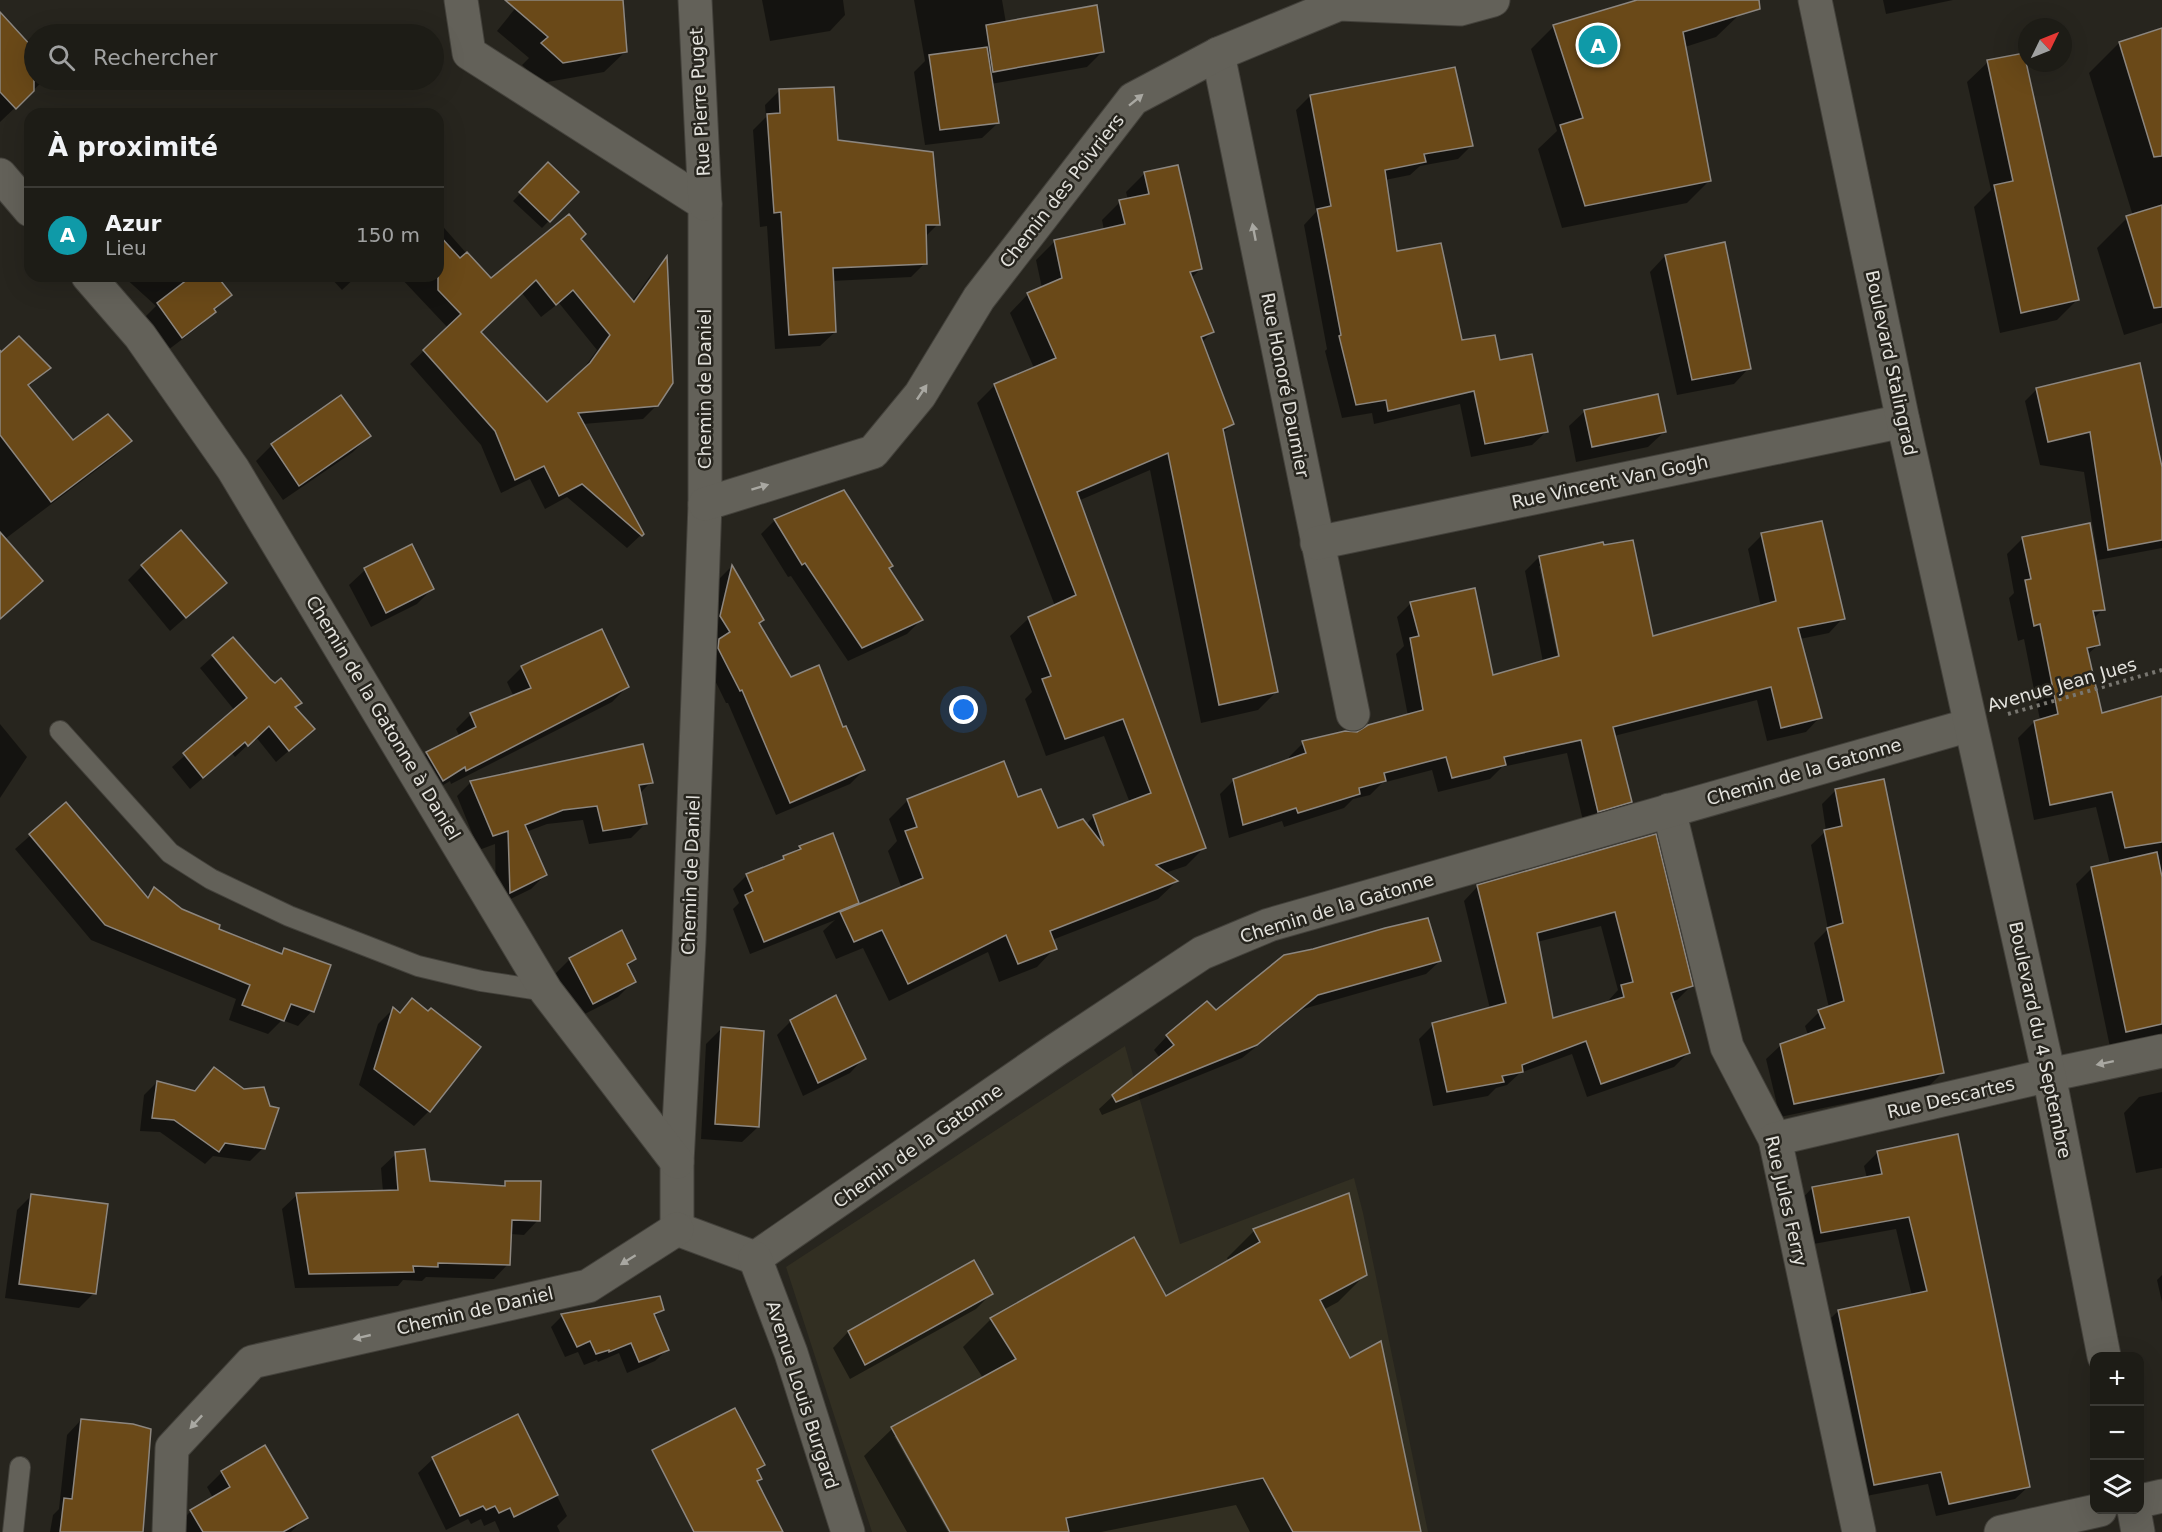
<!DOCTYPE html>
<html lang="fr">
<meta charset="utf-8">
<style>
body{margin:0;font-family:"DejaVu Sans",sans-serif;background:#25251f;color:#f1f3f6}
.controls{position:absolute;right:18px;bottom:18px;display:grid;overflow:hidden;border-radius:12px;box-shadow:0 6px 24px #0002}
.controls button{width:54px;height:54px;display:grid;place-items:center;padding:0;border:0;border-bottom:2px solid #3b3a35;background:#1d1c16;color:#f1f3f6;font:30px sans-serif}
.compass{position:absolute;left:2018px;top:18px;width:54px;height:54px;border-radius:50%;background:#1d1c16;box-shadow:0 6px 24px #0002;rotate:47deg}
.you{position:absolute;left:964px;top:710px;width:21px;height:21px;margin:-15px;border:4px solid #fff;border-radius:50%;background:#1a73e8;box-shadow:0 0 0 9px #1a73e833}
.badge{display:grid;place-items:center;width:39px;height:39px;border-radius:50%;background:#2563eb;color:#fff;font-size:20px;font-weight:700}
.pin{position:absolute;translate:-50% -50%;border:3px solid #fff;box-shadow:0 2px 6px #0006}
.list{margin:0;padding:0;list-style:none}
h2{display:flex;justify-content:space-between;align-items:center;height:78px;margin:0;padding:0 24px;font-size:26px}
h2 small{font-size:20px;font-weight:400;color:#a0a1a1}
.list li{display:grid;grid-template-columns:39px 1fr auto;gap:18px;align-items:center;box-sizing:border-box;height:96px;padding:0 24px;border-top:2px solid #3b3a35}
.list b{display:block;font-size:22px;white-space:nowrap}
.list p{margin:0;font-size:20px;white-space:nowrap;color:#a0a1a1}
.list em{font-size:20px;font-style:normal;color:#a0a1a1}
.icon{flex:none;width:33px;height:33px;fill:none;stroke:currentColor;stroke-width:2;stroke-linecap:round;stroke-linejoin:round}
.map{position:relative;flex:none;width:2162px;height:1532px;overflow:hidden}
.search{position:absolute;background:#1d1c16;box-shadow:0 6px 24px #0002;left:24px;top:24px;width:420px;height:66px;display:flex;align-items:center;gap:15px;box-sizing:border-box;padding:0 21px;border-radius:33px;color:#a0a1a1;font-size:22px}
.panel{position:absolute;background:#1d1c16;box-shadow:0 6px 24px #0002;left:24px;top:108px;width:420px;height:174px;border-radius:18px}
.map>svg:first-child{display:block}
.built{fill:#322f22}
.shadow{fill:#0007;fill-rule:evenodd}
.building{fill:#6a4918;stroke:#8c867f;stroke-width:1.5;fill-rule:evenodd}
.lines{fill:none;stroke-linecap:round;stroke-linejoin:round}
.lane-casing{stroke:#43413b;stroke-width:22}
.street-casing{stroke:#43413b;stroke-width:35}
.secondary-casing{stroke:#43413b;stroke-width:35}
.path{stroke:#787670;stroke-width:4;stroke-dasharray:3 4.5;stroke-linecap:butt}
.lane{stroke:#636159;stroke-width:20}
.street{stroke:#636159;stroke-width:33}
.secondary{stroke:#636159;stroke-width:33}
.oneway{fill:#a9a8a2}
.labels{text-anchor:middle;stroke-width:5;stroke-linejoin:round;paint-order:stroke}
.street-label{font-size:18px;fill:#e3e2dd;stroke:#27251e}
</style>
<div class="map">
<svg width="2162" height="1532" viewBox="0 0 2162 1532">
<rect width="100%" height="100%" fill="#27251e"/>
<polygon class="built" points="1125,1046 1180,1244 1354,1178 1363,1213 1428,1532 872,1532 786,1267"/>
<g class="shadow">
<polygon points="522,0 613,0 625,52 604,72 542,83 522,65 529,58 497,31"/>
<polygon points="762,0 843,0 845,15 830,31 770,41"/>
<polygon points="914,0 1002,0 1006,23 1103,51 1087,67 991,84 998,123 982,138 925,145 914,72 925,61"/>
<polygon points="1642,0 1735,0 1740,14 1716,37 1685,47 1710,180 1687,203 1562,228 1538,149 1557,131 1531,49 1554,26"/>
<polygon points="1883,0 1953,0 1886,14"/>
<polygon points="327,26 363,34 319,34"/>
<polygon points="2162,30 2162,323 2124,335 2097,248 2127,218 2133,216 2089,73 2119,43"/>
<polygon points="0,32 26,42 30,39 34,44 34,80 44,80 0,122"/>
<polygon points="1988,62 2078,299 2057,320 2000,333 1974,207 1991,190 1967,82"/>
<polygon points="358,80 390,80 384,85"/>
<polygon points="779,91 836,141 938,224 925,237 925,263 911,277 832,281 835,332 820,346 775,349 767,226 760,227 753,130 766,117 765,105"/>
<polygon points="1310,96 1472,145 1458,159 1420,166 1410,175 1385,180 1396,253 1461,342 1499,361 1547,431 1532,445 1471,457 1460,404 1374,424 1372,413 1342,418 1325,351 1327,349 1304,225 1316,212 1296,110"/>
<polygon points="548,165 577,192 542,228 513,201"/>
<polygon points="1145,173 1200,269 1191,279 1212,332 1202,342 1232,424 1223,433 1276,692 1258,710 1201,723 1150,470 1078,501 1204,848 1186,866 1165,873 1176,882 1158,899 1052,940 1055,948 1037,967 999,982 988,952 889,1001 863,948 836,959 823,931 835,920 750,954 733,909 739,903 733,889 747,875 778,863 800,847 857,902 851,909 902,889 888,851 897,841 889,819 907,801 1003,763 1017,799 1057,830 1086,825 1094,816 1130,803 1104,736 1046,756 1025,699 1032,692 1010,636 1029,618 1055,606 977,403 995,385 1034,368 1010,313 1028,294 1042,288 1036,260 1055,241 1104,230 1102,220 1120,202 1128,200 1126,192"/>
<path d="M438 221 490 280 579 239 632 301 653 272 665 260 657 405 643 419 583 424 642 534 627 548 567 497 545 509 530 479 501 493 481 445 410 364 448 328 399 276H438ZM522 293 541 317 559 303 597 350 579 375 547 404 479 332Z"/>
<polygon points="1665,256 1749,368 1734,384 1677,395 1650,272"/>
<polygon points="123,276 215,276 230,294 201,325 168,350 144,318 156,306"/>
<polygon points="329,276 357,276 342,290"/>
<polygon points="0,355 48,368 28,387 73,442 130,441 115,456 5,539 26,596 0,619"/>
<polygon points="2138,365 2162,474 2162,548 2098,560 2084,472 2040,465 2025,401 2036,390"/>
<polygon points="341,397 369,436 353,452 283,500 256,461 272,445"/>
<polygon points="1585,411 1664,432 1648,447 1576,462 1569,426"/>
<polygon points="843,492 921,620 907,634 848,661 791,576 788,577 761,534 775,520"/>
<path d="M1762 535 1843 618 1829 633 1800 639 1820 717 1806 732 1767 741 1757 700 1614 736 1631 801 1617 816 1584 825 1567 753 1502 767 1490 779 1438 792 1432 770 1382 783 1370 795 1353 799 1344 808 1284 827 1282 821 1229 838 1220 794 1234 780 1290 761 1289 757 1303 743 1358 734 1408 716 1396 654 1404 646 1397 617 1411 603 1492 677 1543 662 1525 571 1539 557 1652 638 1761 607 1748 549ZM1539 566H1542L1562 663 1559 664Z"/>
<polygon points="2023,538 2103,609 2093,619 2099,644 2087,655 2100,715 2162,697 2162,1036 2110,1047 2076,884 2092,868 2110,864 2096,807 2034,820 2018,738 2034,722 2040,720 2024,639 2018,641 2009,598 2014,593 2007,554"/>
<polygon points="412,546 432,589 417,604 371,627 349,585 365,570"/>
<polygon points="142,566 225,583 170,631 128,580"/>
<polygon points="731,567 762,620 758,624 790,679 842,729 864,770 850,784 776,815 728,703 726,703 706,662 718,580"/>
<polygon points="601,631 627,687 612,702 451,784 450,781 428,794 412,768 427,753 460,737 456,729 471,714 514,697 507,682 521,668"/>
<polygon points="232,639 269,680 300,702 294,708 300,741 276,762 256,737 235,757 232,753 190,789 172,767 235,711 200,668"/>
<polygon points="0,724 27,757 0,798"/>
<polygon points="471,782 651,782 639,794 645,824 631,838 589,844 583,820 547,824 526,832 545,875 531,889 496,906 495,844 479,850 457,796"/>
<polygon points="1836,790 1943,1072 1929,1086 1780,1117 1766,1059 1781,1045 1808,1035 1805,1026 1819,1012 1829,1008 1814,943 1828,929 1811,845 1826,831 1822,804"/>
<polygon points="66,804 146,898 154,889 181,911 217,930 280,954 285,950 312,1011 298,1026 282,1020 268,1034 229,1020 236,999 91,940 15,849"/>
<path d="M1655 836 1691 986 1677 1000 1672 1001 1689 1052 1674 1067 1587 1097 1572 1054 1520 1073 1507 1085 1496 1088 1488 1096 1433 1106 1419 1039 1433 1025 1490 1009 1464 901 1478 886ZM1601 926 1618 990 1608 1001V1004L1552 1020 1537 942Z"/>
<polygon points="621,932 635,959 627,967 634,981 618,997 577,1018 554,975 570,959"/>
<polygon points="1440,961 1426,974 1303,1009 1242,1058 1102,1115 1099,1109 1113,1096 1160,1058 1154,1050 1167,1036 1216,1012"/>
<polygon points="412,1000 429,1111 414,1126 359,1085 378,1024 393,1009 398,1013"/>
<polygon points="791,1021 864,1058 850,1073 803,1096 777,1035"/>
<polygon points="721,1029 758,1127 742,1142 701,1139 706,1044"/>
<polygon points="214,1069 263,1148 250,1161 213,1156 205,1164 160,1132 140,1131 144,1095 157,1082 193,1092"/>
<polygon points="2162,1092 2162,1168 2136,1173 2124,1113 2139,1097"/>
<polygon points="1957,1136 2029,1486 2015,1499 1936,1516 1928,1484 1861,1497 1825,1324 1838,1311 1912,1296 1896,1229 1808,1245 1799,1202 1812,1188 1867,1178 1864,1166 1878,1152"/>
<polygon points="396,1154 429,1183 501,1187 506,1183 538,1220 524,1235 510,1234 508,1264 494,1279 426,1277 422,1281 403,1280 398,1286 295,1288 282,1209 297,1195 383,1192 381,1168"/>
<polygon points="32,1195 94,1293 79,1308 5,1298 17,1210"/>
<polygon points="1254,1231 1366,1274 1338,1302 1323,1310 1419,1532 1250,1532 1236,1505 1101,1532 951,1532 897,1436 894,1436 948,1532 907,1532 864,1456 892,1429 983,1378 963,1347 991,1319 1166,1298 1229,1262 1227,1258"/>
<polygon points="974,1262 991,1294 976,1309 850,1379 833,1348 848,1332"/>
<polygon points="2162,1275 2162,1302 2157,1280"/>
<polygon points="662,1309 654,1318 667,1350 655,1361 627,1373 619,1353 598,1362 597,1360 584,1365 578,1352 565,1357 551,1327 562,1316"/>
<polygon points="517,1417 567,1516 557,1526 560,1532 500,1532 495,1521 484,1526 481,1519 471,1524 468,1519 446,1530 418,1473 433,1459"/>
<polygon points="81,1420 141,1532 50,1532 53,1515 59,1509 67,1435"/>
<polygon points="264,1448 306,1517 291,1532 174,1532 174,1528 189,1513 213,1498 207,1487 222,1472"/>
</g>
<g class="building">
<polygon points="505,0 623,0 627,52 563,63 541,43 548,37"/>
<polygon points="1637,0 1759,0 1760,9 1683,32 1711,181 1585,206 1560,125 1583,118 1553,25"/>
<polygon points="1097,5 1104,52 993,72 986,25"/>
<polygon points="0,12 34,49 34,91 16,109 0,92"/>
<polygon points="2162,28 2162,156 2154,157 2119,42"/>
<polygon points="987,47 999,123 940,130 929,55"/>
<polygon points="2024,53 2079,300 2021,313 1994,185 2013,181 1987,60"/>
<polygon points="1455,67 1473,146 1424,154 1426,162 1385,170 1397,251 1441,243 1462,340 1495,335 1500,360 1532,354 1548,432 1485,444 1474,391 1388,411 1386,400 1356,405 1339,336 1341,335 1317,209 1331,206 1310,95"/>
<polygon points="834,87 838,140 933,152 940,225 926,225 927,264 833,268 836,332 789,335 781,212 774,213 767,114 780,113 779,89"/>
<polygon points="548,162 579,192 550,222 519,192"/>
<polygon points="1178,165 1202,269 1190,272 1214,332 1201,337 1234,424 1223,429 1278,692 1219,705 1168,453 1077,492 1206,848 1156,865 1178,881 1050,931 1057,949 1018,964 1006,935 908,984 882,930 854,942 840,912 923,878 905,831 917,827 907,799 1004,761 1018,797 1041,789 1058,828 1083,819 1104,846 1093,815 1151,793 1123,719 1065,739 1042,679 1051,676 1028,617 1076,595 994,384 1056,358 1027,293 1062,278 1054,240 1125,224 1119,200 1149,194 1144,172"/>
<polygon points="2162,205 2162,307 2154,308 2126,216"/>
<path d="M569 214 586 234 581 239 634 302 667 256 673 383 658 406 578 413 644 534 642 536 582 484 559 496 544 466 515 480 495 431 423 350 461 314 438 290V234L460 258 467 252 491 278ZM536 280 556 305 573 290 610 335 590 363 547 402 481 332Z"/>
<polygon points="1725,242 1751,369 1692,380 1665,255"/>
<polygon points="192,276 217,276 232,295 214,309 216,312 182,338 157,303"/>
<polygon points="19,336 51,368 28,385 73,440 108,414 132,441 51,502 0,435 0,350 1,352"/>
<polygon points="2140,363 2162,467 2162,540 2108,550 2090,432 2048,442 2036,388"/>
<polygon points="1658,394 1666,432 1592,447 1584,410"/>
<polygon points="341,395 371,436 299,486 271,444"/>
<polygon points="844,490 893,566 889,568 923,620 862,648 805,563 802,565 774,519"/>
<polygon points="1822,521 1845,619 1798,628 1822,718 1781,728 1771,687 1613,727 1632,802 1598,812 1581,740 1504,757 1506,765 1452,778 1446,757 1384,773 1386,781 1359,788 1360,794 1298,813 1296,808 1243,825 1233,779 1306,753 1302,741 1345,731 1357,732 1368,725 1423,710 1410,638 1419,636 1410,602 1475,588 1493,675 1559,656 1539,556 1603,542 1604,545 1633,540 1653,636 1776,601 1761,533"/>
<polygon points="2090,523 2105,610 2093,611 2100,645 2087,648 2102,713 2162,696 2162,842 2125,848 2112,792 2050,805 2034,721 2058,714 2040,624 2034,626 2025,580 2031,579 2022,537"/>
<polygon points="181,530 227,583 186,618 141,565"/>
<polygon points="0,532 43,581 0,619"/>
<polygon points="412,544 434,589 386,613 364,568"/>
<polygon points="732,565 764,620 759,623 791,677 819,665 843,727 846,726 865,770 790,803 742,690 740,691 718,648 719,639 730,632 720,616"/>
<polygon points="602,629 629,687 466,771 465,767 443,781 426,752 476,727 470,713 531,688 521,666"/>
<polygon points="233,637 270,679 275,683 281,678 302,703 295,707 315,729 289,751 269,726 248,746 245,742 203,778 183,753 247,698 212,655"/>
<polygon points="643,744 653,783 639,785 647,824 603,831 597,806 563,810 525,825 547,875 510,893 508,831 493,836 470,781"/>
<polygon points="1884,779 1944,1073 1794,1104 1780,1044 1825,1028 1818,1010 1844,1001 1827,928 1843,923 1824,830 1842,826 1835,789"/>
<polygon points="66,802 148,898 154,887 182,909 220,925 219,929 282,954 284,948 331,965 314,1012 291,1004 284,1021 242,1005 250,985 105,925 29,834"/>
<polygon points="833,833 859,903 764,942 745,895 753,891 746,874 784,859 783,856 801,849 799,846"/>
<path d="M1656 834 1693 986 1671 993 1690 1053 1601 1084 1586 1041 1522 1065 1523 1072 1502 1076 1504 1082 1447 1092 1432 1023 1506 1003 1477 885ZM1615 912 1633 982 1621 985 1624 997 1553 1018 1537 933Z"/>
<polygon points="2157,852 2162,877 2162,1024 2126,1032 2091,867"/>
<polygon points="1428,918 1441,961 1318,995 1257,1045 1116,1102 1112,1095 1174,1045 1166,1035 1207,1001 1216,1010 1284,955 1313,949 1385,928"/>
<polygon points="622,930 636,959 627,964 636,982 593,1004 569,958"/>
<polygon points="836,995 866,1059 818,1083 790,1020"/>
<polygon points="412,998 428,1011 431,1008 481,1047 430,1112 374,1069 393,1007 400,1013"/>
<polygon points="721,1027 764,1031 759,1127 715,1124"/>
<polygon points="214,1067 244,1089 264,1087 270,1106 279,1108 265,1149 225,1143 219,1152 174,1120 152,1118 157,1081 195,1091"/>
<polygon points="1958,1134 2030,1487 1949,1504 1941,1472 1874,1485 1838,1310 1927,1291 1909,1217 1821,1233 1812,1187 1882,1174 1877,1151"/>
<polygon points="425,1149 430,1181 505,1186 505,1181 541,1181 540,1221 512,1220 510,1265 438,1263 438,1267 413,1266 414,1272 309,1274 296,1193 398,1190 395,1152"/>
<polygon points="1349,1193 1367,1275 1320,1300 1350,1358 1381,1341 1421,1532 1293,1532 1263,1478 1066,1518 1069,1532 950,1532 891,1427 1016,1359 990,1318 1134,1237 1166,1296 1260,1242 1253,1229"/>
<polygon points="31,1194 108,1204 96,1294 19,1284"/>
<polygon points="974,1260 993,1294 865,1365 848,1331"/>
<polygon points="660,1296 664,1310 654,1314 669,1350 639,1362 631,1343 609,1352 609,1350 596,1354 590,1341 577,1347 561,1314"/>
<polygon points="735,1408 765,1465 757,1469 762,1479 757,1481 783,1532 694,1532 652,1450"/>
<polygon points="518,1414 558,1495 514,1517 510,1508 499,1513 495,1506 486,1510 483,1506 460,1516 432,1457"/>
<polygon points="81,1419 133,1424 151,1429 143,1532 60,1532 64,1498 72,1499"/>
<polygon points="265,1445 308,1518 283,1532 203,1532 190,1510 230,1487 221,1471"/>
</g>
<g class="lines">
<defs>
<g id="lane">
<polyline points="60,731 170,853 211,879 289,916 418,966 481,981 546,991"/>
<polyline points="13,1532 20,1467"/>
</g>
<g id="street">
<polyline points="461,0 469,53 705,204 705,504 689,941 677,1162 677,1229"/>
<polyline points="695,0 705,204"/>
<polyline points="1218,54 1353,714"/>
<polyline points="0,175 30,210"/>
<polyline points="88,276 140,336 233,469 546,991 677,1162"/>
<polyline points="705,504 873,452 920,395 979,298 1133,99 1218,54 1339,4 1460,9 1493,0"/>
<polyline points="1317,543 1903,421"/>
<polyline points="1669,810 1727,1047 1775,1139 1859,1532"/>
<polyline points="1775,1139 2049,1075 2162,1051"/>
<polyline points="677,1229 755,1258 1056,1050 1202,953 1269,925 1970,725"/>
<polyline points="755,1258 791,1353 848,1532"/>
<polyline points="2140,1501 2162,1496"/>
<polyline points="169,1532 172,1448 252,1362 588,1286 677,1229"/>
<polyline points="2001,1532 2100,1510"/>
</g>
<g id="secondary">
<polyline points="1815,0 1903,421 2049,1075 2104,1356"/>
<polyline points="2134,1510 2138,1532"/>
</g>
</defs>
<use href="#lane" class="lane-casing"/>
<use href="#street" class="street-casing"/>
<use href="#secondary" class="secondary-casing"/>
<polyline class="path" points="2008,714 2162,670"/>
<use href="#lane" class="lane"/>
<use href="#street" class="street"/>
<use href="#secondary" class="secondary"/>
</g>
<defs><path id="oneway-solid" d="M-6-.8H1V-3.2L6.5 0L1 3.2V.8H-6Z" transform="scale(1.5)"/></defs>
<g class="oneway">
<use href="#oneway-solid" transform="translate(1136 100) rotate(-39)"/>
<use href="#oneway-solid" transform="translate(1254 232) rotate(-101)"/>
<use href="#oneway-solid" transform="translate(922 392) rotate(-56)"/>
<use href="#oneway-solid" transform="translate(760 487) rotate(-17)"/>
<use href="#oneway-solid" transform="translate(2105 1063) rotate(168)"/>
<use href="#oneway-solid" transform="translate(628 1260) rotate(148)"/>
<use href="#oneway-solid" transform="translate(362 1337) rotate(167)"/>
<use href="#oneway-solid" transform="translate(196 1422) rotate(133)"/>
</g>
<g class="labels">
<g class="street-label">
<text transform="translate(700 102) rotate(-93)" y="6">Rue Pierre Puget</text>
<text transform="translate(1062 191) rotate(-52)" y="6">Chemin des Poivriers</text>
<text transform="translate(1891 363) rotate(78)" y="6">Boulevard Stalingrad</text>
<text transform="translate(1285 385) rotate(79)" y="6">Rue Honoré Daumier</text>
<text transform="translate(705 389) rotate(-90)" y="6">Chemin de Daniel</text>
<text transform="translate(1610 482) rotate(-12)" y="6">Rue Vincent Van Gogh</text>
<text transform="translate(2062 685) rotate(-16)" y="6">Avenue Jean Jues</text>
<text transform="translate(383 718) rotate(59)" y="6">Chemin de la Gatonne à Daniel</text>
<text transform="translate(1804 772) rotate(-16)" y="6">Chemin de la Gatonne</text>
<text transform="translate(691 875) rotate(-88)" y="6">Chemin de Daniel</text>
<text transform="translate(1337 908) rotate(-17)" y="6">Chemin de la Gatonne</text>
<text transform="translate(2040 1040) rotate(78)" y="6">Boulevard du 4 Septembre</text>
<text transform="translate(1951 1098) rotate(-13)" y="6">Rue Descartes</text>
<text transform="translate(918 1146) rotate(-35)" y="6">Chemin de la Gatonne</text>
<text transform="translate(1786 1201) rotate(77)" y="6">Rue Jules Ferry</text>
<text transform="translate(475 1311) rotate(-13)" y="6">Chemin de Daniel</text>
<text transform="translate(802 1395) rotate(72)" y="6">Avenue Louis Burgard</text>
</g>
</g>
</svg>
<div class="controls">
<button>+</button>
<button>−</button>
<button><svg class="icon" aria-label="layers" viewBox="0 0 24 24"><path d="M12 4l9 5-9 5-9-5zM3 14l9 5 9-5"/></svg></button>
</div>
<svg class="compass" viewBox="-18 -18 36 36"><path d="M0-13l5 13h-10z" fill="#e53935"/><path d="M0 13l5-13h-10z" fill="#a0a1a1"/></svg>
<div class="you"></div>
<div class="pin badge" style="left:1598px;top:45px;background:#0f9aa8">A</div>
<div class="search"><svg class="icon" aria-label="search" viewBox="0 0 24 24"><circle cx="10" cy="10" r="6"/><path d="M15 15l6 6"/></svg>Rechercher</div>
<section class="panel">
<h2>À proximité<small></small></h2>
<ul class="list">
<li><span class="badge" style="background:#0f9aa8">A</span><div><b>Azur</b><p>Lieu</p></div><em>150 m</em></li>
</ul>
</section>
</div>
